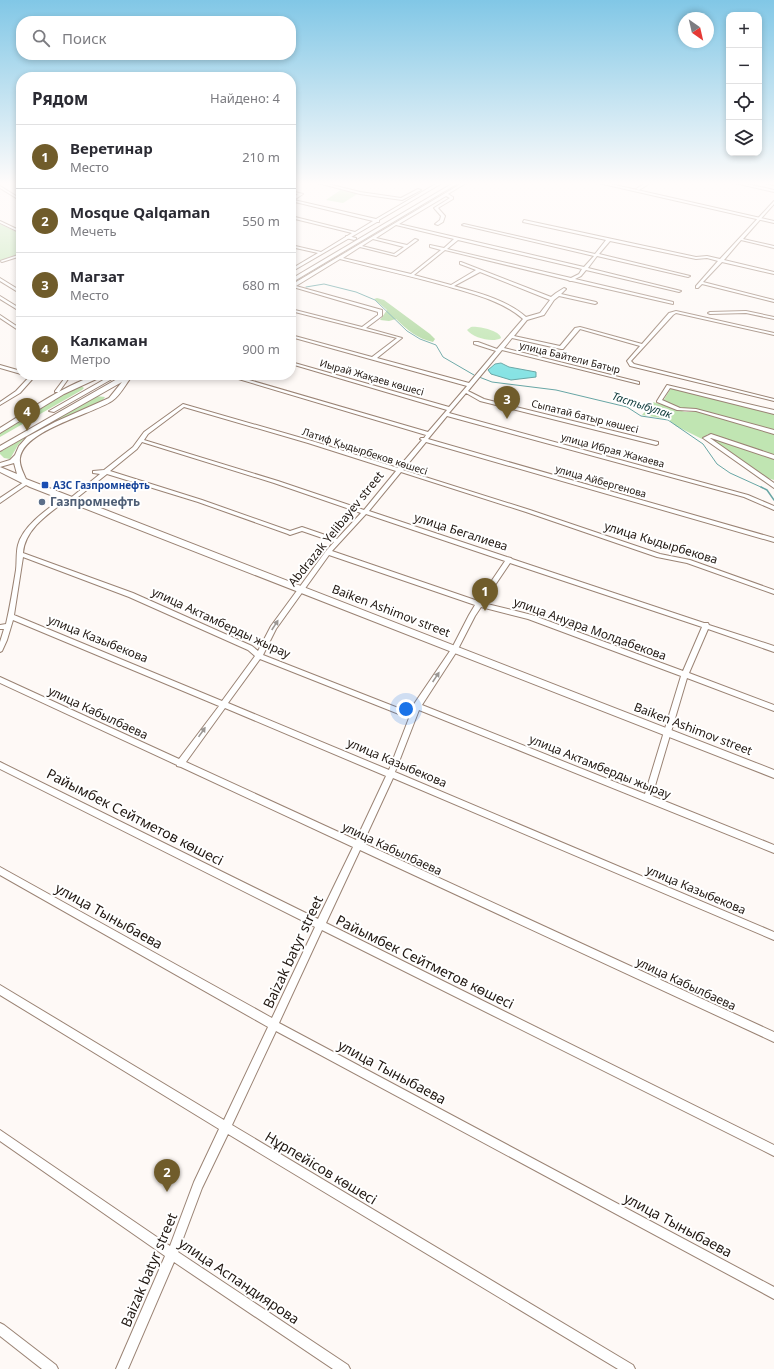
<!DOCTYPE html>
<html lang="ru">
<meta charset="utf-8">
<style>
body{margin:0;font-family:"Noto Sans",sans-serif;background:#f7f7f7;color:#2b2b33}
.controls{position:absolute;right:12px;top:12px;display:grid;overflow:hidden;border-radius:8px;box-shadow:0 2px 6px #0003}
.controls button{width:36px;height:36px;display:grid;place-items:center;padding:0;border:0;border-bottom:1px solid #e1e1e2;background:#fff;color:#2b2b33;font:20px sans-serif}
.compass{position:absolute;left:678px;top:12px;width:36px;height:36px;border-radius:50%;background:#fff;box-shadow:0 2px 6px #0003;rotate:146deg}
.you{position:absolute;left:406px;top:709px;width:14px;height:14px;margin:-10px;border:3px solid #fff;border-radius:50%;background:#1a73e8;box-shadow:0 0 0 6px #1a73e833}
.badge{display:grid;place-items:center;width:26px;height:26px;border-radius:50%;background:#705c2b;color:#fff;font-size:13px;font-weight:700}
.pin{position:absolute;translate:-50% -33px;filter:drop-shadow(0 1px 2px #0008)}
.pin::after{content:'';position:absolute;top:21px;width:14px;height:12px;background:inherit;clip-path:polygon(0 0,100% 0,50% 100%)}
.list{margin:0;padding:0;list-style:none}
h2{display:flex;justify-content:space-between;align-items:center;height:52px;margin:0;padding:0 16px;font-size:17px}
h2 small{font-size:13px;font-weight:400;color:#7c7c81}
.list li{display:grid;grid-template-columns:26px 1fr auto;gap:12px;align-items:center;box-sizing:border-box;height:64px;padding:0 16px;border-top:1px solid #e1e1e2}
.list b{display:block;font-size:15px;white-space:nowrap}
.list p{margin:0;font-size:13px;white-space:nowrap;color:#7c7c81}
.list em{font-size:13px;font-style:normal;color:#7c7c81}
.icon{flex:none;width:22px;height:22px;fill:none;stroke:currentColor;stroke-width:2;stroke-linecap:round;stroke-linejoin:round}
.map{position:relative;flex:none;width:774px;height:1369px;overflow:hidden}
.search{position:absolute;background:#fff;box-shadow:0 2px 6px #0003;left:16px;top:16px;width:280px;height:44px;display:flex;align-items:center;gap:10px;box-sizing:border-box;padding:0 14px;border-radius:16px;color:#7c7c81;font-size:15px}
.panel{position:absolute;background:#fff;box-shadow:0 2px 6px #0003;left:16px;top:72px;width:280px;height:308px;border-radius:16px}
.map>svg:first-child{display:block}
.green{fill:#c0e5b2}
.forest{fill:#b1d9a1}
.water{fill:#87e3e4;stroke:#68a6a5}
.lines{fill:none;stroke-linecap:round;stroke-linejoin:round}
.stream-far1{stroke:#68a6a5;stroke-width:1}
.stream{stroke:#68a6a5;stroke-width:1.5}
.minor-casing{stroke:#9a8374;stroke-width:2}
.major-casing{stroke:#9a8374;stroke-width:2}
.minor{fill:#fff;fill-rule:evenodd}
.major{fill:#fff;fill-rule:evenodd}
.oneway{fill:#9b9794}
.transit-dot{fill:#1a4fb4;stroke:#fff;stroke-width:1.5}
.service-dot{fill:#5c6f8a;stroke:#fff;stroke-width:1.5}
.labels{text-anchor:middle;stroke-width:4;stroke-linejoin:round;paint-order:stroke}
.far-street-label{font-size:10px;fill:#201711;stroke:#fff}
.far-transit-label{font-size:10px;font-weight:bold;fill:#164399;stroke:#fff;text-anchor:start}
.far-water-label{font-size:11px;font-style:italic;fill:#0f3b3c;stroke:#fff}
.service-label{font-size:12px;font-weight:bold;fill:#4e5e75;stroke:#fff;text-anchor:start}
.street-label{font-size:12px;fill:#201711;stroke:#fff}
.near-street-label{font-size:14px;fill:#201711;stroke:#fff}
</style>
<div class="map">
<svg width="774" height="1369" viewBox="0 0 774 1369">
<rect width="100%" height="100%" fill="#fef9f6"/>
<g class="green">
<polygon points="342,189 359,193 343,203 326,200"/>
<polygon points="0,224 21,234 21,255 0,261"/>
<path d="M471 327C478 326 499 330 501 338 493 343 473 338 467 330Z"/>
<polygon points="81,386 84,388 82,390 0,437 0,433 64,392"/>
<polygon points="671,388 774,413 774,431 700,410 679,408 663,401"/>
<polygon points="96,396 105,397 102,401 25,438 18,445 10,459 4,458 0,454 0,452"/>
<polygon points="653,402 685,412 698,412 774,434 774,456 708,434 702,439 676,426 668,419 642,415"/>
<polygon points="713,438 774,458 774,480 764,477 710,439"/>
</g>
<path class="forest" d="M377 298 384 300 430 334 435 339 433 342C418 339 407 330 396 319L389 321 380 320 387 310 374 299Z"/>
<polygon class="water" points="501,363 509,367 536,372 536,377 511,380 491,374 488,370 495,364"/>
<g class="lines">
<g class="stream-far1">
<polyline points="306,287 324,284 356,292 375,300 407,331 420,339 436,345 443,357 474,375"/>
<polyline points="479,377 492,382 556,390 627,407 641,416 668,420 703,444 717,464 730,473 763,488"/>
</g>
<polyline class="stream" points="761,487 767,490 774,500"/>
<defs>
<g id="minor">
<polygon points="314,182 320,182 360,192 401,198 418,189 421,190 402,200 360,194"/>
<polygon points="439,182 444,182 379,220 379,222 377,222 291,272 291,269 318,253 291,247 291,245 321,252 352,233 291,218 291,216 355,232 373,221 291,201 291,199 298,194 291,193 291,191 303,194 294,200 376,219"/>
<path d="M464 182H468L448 194 453 197V199L438 208 445 216 443 222 438 225 435 224 440 220 441 216 434 208 450 198 446 196 399 224 584 267 594 256 462 225 464 224 595 254 606 240 523 222 524 220 696 257 707 256 720 259 774 201V204L743 239 774 246V248L741 240 724 260 774 272V274L722 262 703 282 774 300V302L702 284 698 288H696V286L718 261 707 258 696 259 610 241 599 254 690 276 688 277 597 256 588 268 681 291 679 292 586 270 581 276 575 279 673 302V304L572 281H570L568 280 445 250 414 275 451 285 476 270 460 264V262H461L551 297 556 293 564 288 566 289 561 294 596 302 597 303 595 304 559 296 554 300 544 315 527 320 514 336 560 346 575 328 580 327 642 344 669 313 676 311 774 333V335L676 313 673 315 631 361 634 364 774 399V401L630 366 627 361 640 346 580 329 563 349H561L512 338 504 348 639 382V384L502 350 468 391 484 399 658 442V444L656 445 480 401 466 393 449 413 748 495 774 506V510L744 497 447 416 428 439 774 538V542L426 442 403 470 530 510 660 554 690 560 774 590V594L687 563 657 557 526 512 401 472 369 511 507 557 511 558 512 559 704 623H708L709 625 774 646V652L708 629 689 673 774 705V711L687 678 652 796 774 845V853L419 710 395 772 774 932V940L393 778 363 843 774 1032V1042L360 850 326 923 774 1145V1156L322 930 279 1023 774 1287V1299L276 1031 232 1125 633 1365 635 1369H618L228 1134 202 1188 178 1252 348 1365 350 1369H333L174 1262 128 1369H116L165 1256 0 1141V1130L170 1246 194 1182 219 1129 0 995V985L224 1120 268 1027 0 875V867L272 1018 315 927 0 769V762L318 919 353 847 181 767 177 766V765L0 683V677L179 759 219 706 13 620 7 640 2 651 0 652V642L4 629H0V625L6 624C10 607 13 588 16 570 17 562 16 553 18 545 23 525 49 508 64 497H68V499C50 513 25 528 23 553L133 593 252 646 258 651 271 626 326 551 334 542 302 531 290 535 288 534 198 502 107 474 73 501H69L68 500 100 474 93 473V471L104 470 133 447 144 432 183 404 312 441 398 468 422 440 420 439 421 438H424L426 435 225 375H232L428 432 447 410 291 364V362L449 407 467 386 291 337V335L372 357 397 338 291 311V309L362 327 378 315V312L293 287 291 288V285ZM396 225 454 239 444 248 430 245V247L441 250 411 274 343 258 360 247 396 256 418 240 415 239 407 245 376 238ZM373 239 404 247 394 254 362 246ZM458 240 582 269 579 274 571 278 447 249ZM340 259C378 269 416 277 453 288 477 295 504 302 523 319L497 349 478 342H474V344L496 351 469 383 377 358 402 338 366 328 382 316V310L296 286ZM480 272 550 300 540 313 526 317C507 300 479 293 454 286ZM184 407 308 443 396 471 364 510 278 481 144 440 148 434ZM142 442 274 483 361 513 337 539 302 527 290 531 202 500 110 471 137 449ZM366 514 505 561 478 601 332 551ZM329 555 475 605 469 615 452 648 414 704 411 713 263 655 276 629ZM23 557 129 597 248 650 255 656 222 701 14 615ZM510 563 702 627 683 671 532 615 483 603ZM481 607 528 619 681 676 645 794 422 705 457 651 475 616ZM260 659 409 718 389 770 228 703ZM225 708 386 776 356 840 186 762Z"/>
<polygon points="647,182 652,182 639,190 636,189"/>
<polygon points="731,182 738,182 774,190 774,192"/>
<polygon points="763,182 774,183 774,185 764,183"/>
<polygon points="0,186 21,199 21,201 0,188"/>
<polygon points="0,221 21,231 21,233 0,223"/>
<polygon points="21,254 21,256 2,262 0,261"/>
<polygon points="0,278 21,291 21,294 0,281"/>
<polygon points="0,296 21,309 21,312 0,299"/>
<polygon points="746,311 774,317 774,319 746,313 710,314 708,313 710,312"/>
<polygon points="0,315 21,329 21,332 0,318"/>
<polygon points="0,365 21,371 21,374 0,368"/>
<polygon points="31,375 36,375 20,393 0,405 0,402 16,391"/>
<polygon points="67,375 71,375 59,392 55,392 55,391"/>
<polygon points="667,385 774,410 774,414 670,388 662,400 680,408 696,409 774,430 774,434 696,411 677,410 657,402 657,401"/>
<polygon points="711,434 774,455 774,459 711,438 710,438 774,483 774,488 703,438"/>
<polygon points="27,480 30,482 29,483 0,503 0,498"/>
<polygon points="0,1323 4,1325 56,1365 58,1369 42,1369 0,1336"/>
</g>
<g id="major">
<polygon points="455,182 460,182 291,283 291,279"/>
<polygon points="594,182 602,182 774,221 774,223"/>
<polygon points="348,236 356,238 356,239 354,240 346,238 346,236"/>
<path d="M96 375H105L64 394 0 433V428C31 409 61 387 96 375Z"/>
<polygon points="112,375 119,375 54,412 49,411"/>
<path d="M124 375H133C126 383 121 395 112 401 90 415 24 430 20 458 19 465 23 472 26 479L774 770V778L30 487 0 472V463L10 460 15 455 19 446 27 437 55 422 109 398 122 382 2 450 0 451V446ZM14 463 17 474 0 467Z"/>
</g>
</defs>
<use href="#minor" class="minor-casing"/>
<use href="#major" class="major-casing"/>
<use href="#minor" class="minor"/>
<use href="#major" class="major"/>
</g>
<defs><path id="oneway-solid" d="M-6-.8H1V-3.2L6.5 0L1 3.2V.8H-6Z"/></defs>
<g class="oneway">
<use href="#oneway-solid" transform="translate(275 625) rotate(-57)"/>
<use href="#oneway-solid" transform="translate(436 677) rotate(-56)"/>
<use href="#oneway-solid" transform="translate(202 732) rotate(-55)"/>
</g>
<linearGradient id="sky" x2="0" y2="1"><stop stop-color="#81c7e6"/><stop offset="0.49" stop-color="#fffcfb"/><stop offset="1" stop-color="#fffcfb" stop-opacity="0"/></linearGradient>
<rect width="774" height="374" fill="url(#sky)"/>
<rect class="transit-dot" x="41" y="481" width="8" height="8" rx="2"/>
<circle class="service-dot" cx="42" cy="502" r="4"/>
<g class="labels">
<g class="far-street-label">
<text transform="translate(570 357) rotate(14)" y="4">улица Байтели Батыр</text>
<text transform="translate(372 377) rotate(16)" y="4">Иырай Жақаев көшесі</text>
<text transform="translate(585 416) rotate(14)" y="4">Сыпатай батыр көшесі</text>
<text transform="translate(613 450) rotate(15)" y="4">улица Ибрая Жакаева</text>
<text transform="translate(365 451) rotate(18)" y="4">Латиф Қыдырбеков көшесі</text>
<text transform="translate(601 481) rotate(16)" y="4">улица Айбергенова</text>
</g>
<g class="far-transit-label">
<text x="53" y="489">АЗС Газпромнефть</text>
</g>
<g class="far-water-label">
<text transform="translate(642 405) rotate(18)" y="4">Тастыбулак</text>
</g>
<g class="service-label">
<text x="50" y="506">Газпромнефть</text>
</g>
<g class="street-label">
<text transform="translate(336 529) rotate(-51)" y="4">Abdrazak Yelibayev street</text>
<text transform="translate(461 532) rotate(18)" y="4">улица Бегалиева</text>
<text transform="translate(661 543) rotate(17)" y="4">улица Кыдырбекова</text>
<text transform="translate(391 611) rotate(21)" y="4">Baiken Ashimov street</text>
<text transform="translate(221 623) rotate(25)" y="4">улица Актамберды жырау</text>
<text transform="translate(590 629) rotate(20)" y="4">улица Ануара Молдабекова</text>
<text transform="translate(98 639) rotate(22)" y="4">улица Казыбекова</text>
<text transform="translate(98 713) rotate(25)" y="4">улица Кабылбаева</text>
<text transform="translate(693 729) rotate(21)" y="4">Baiken Ashimov street</text>
<text transform="translate(397 763) rotate(23)" y="4">улица Казыбекова</text>
<text transform="translate(600 767) rotate(22)" y="4">улица Актамберды жырау</text>
<text transform="translate(392 849) rotate(25)" y="4">улица Кабылбаева</text>
<text transform="translate(696 890) rotate(23)" y="4">улица Казыбекова</text>
<text transform="translate(686 984) rotate(25)" y="4">улица Кабылбаева</text>
</g>
<g class="near-street-label">
<text transform="translate(135 817) rotate(27)" y="5">Райымбек Сейтметов көшесі</text>
<text transform="translate(109 916) rotate(29)" y="5">улица Тыныбаева</text>
<text transform="translate(293 952) rotate(-65)" y="5">Baizak batyr street</text>
<text transform="translate(425 962) rotate(26)" y="5">Райымбек Сейтметов көшесі</text>
<text transform="translate(392 1072) rotate(28)" y="5">улица Тыныбаева</text>
<text transform="translate(321 1168) rotate(31)" y="5">Нұрпейісов көшесі</text>
<text transform="translate(678 1225) rotate(28)" y="5">улица Тыныбаева</text>
<text transform="translate(149 1270) rotate(-67)" y="5">Baizak batyr street</text>
<text transform="translate(239 1281) rotate(34)" y="5">улица Аспандиярова</text>
</g>
</g>
</svg>
<div class="controls">
<button>+</button>
<button>−</button>
<button><svg class="icon" aria-label="locate" viewBox="0 0 24 24"><circle cx="12" cy="12" r="6"/><path d="M12 2v4M12 18v4M2 12h4M18 12h4"/></svg></button>
<button><svg class="icon" aria-label="layers" viewBox="0 0 24 24"><path d="M12 4l9 5-9 5-9-5zM3 14l9 5 9-5"/></svg></button>
</div>
<svg class="compass" viewBox="-18 -18 36 36"><path d="M0-13l5 13h-10z" fill="#e53935"/><path d="M0 13l5-13h-10z" fill="#7c7c81"/></svg>
<div class="you"></div>
<div class="pin badge" style="left:485px;top:611px">1</div>
<div class="pin badge" style="left:167px;top:1192px">2</div>
<div class="pin badge" style="left:507px;top:419px">3</div>
<div class="pin badge" style="left:27px;top:431px">4</div>
<div class="search"><svg class="icon" aria-label="search" viewBox="0 0 24 24"><circle cx="10" cy="10" r="6"/><path d="M15 15l6 6"/></svg>Поиск</div>
<section class="panel">
<h2>Рядом<small>Найдено: 4</small></h2>
<ul class="list">
<li><span class="badge">1</span><div><b>Веретинар</b><p>Место</p></div><em>210 m</em></li>
<li><span class="badge">2</span><div><b>Mosque Qalqaman</b><p>Мечеть</p></div><em>550 m</em></li>
<li><span class="badge">3</span><div><b>Магзат</b><p>Место</p></div><em>680 m</em></li>
<li><span class="badge">4</span><div><b>Калкаман</b><p>Метро</p></div><em>900 m</em></li>
</ul>
</section>
</div>
